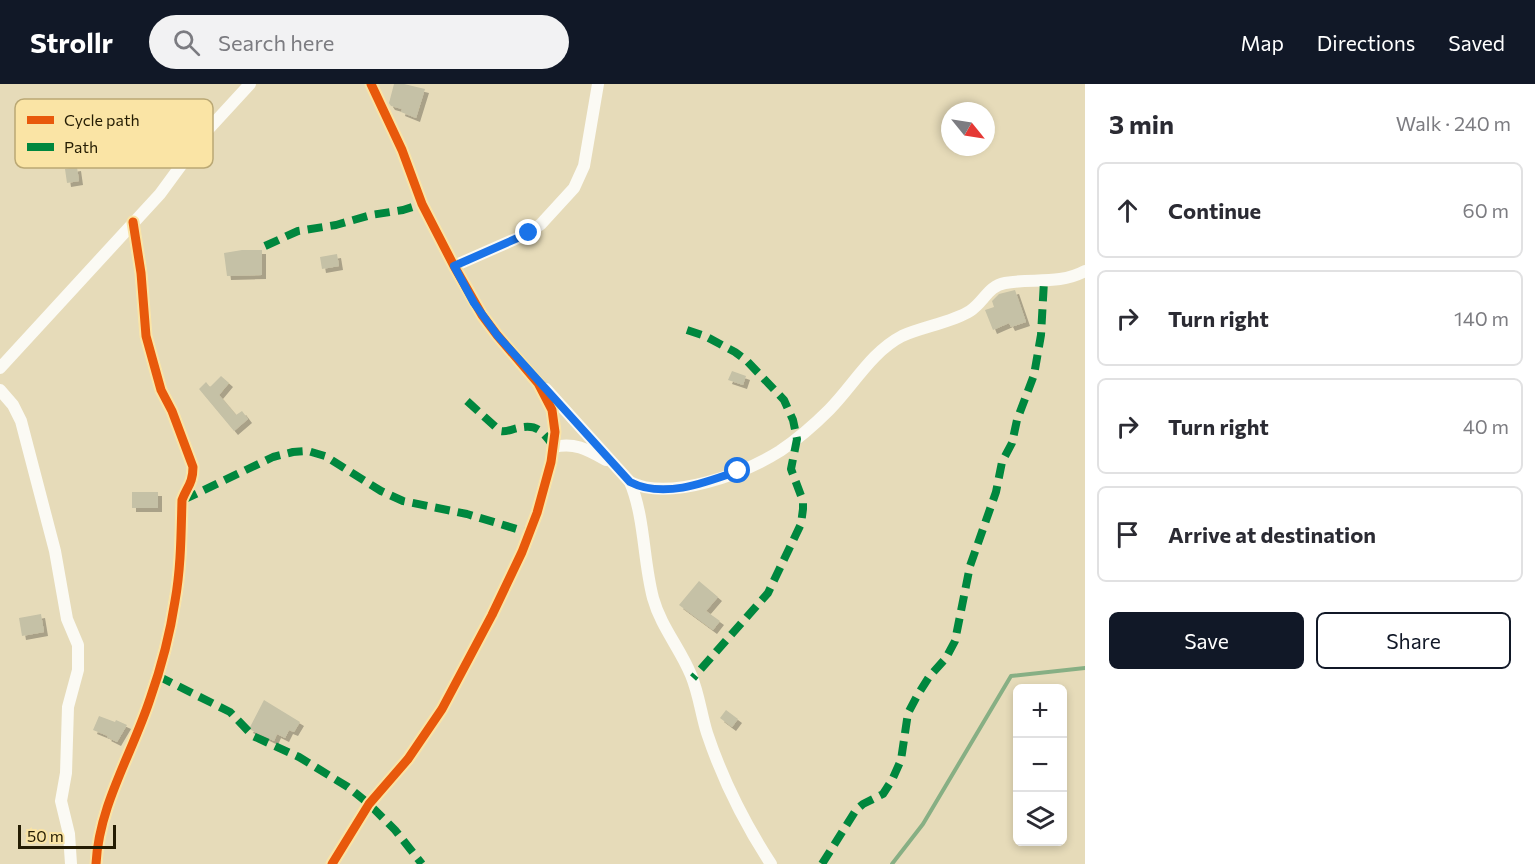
<!DOCTYPE html>
<meta charset="utf-8">
<style>
body{margin:0;font-family:Commissioner,sans-serif;background:#f2f2f3;color:#2b2b33}
.controls{position:absolute;right:18px;bottom:18px;display:grid;overflow:hidden;border-radius:9px;box-shadow:0 3px 9px #0003}
.controls button{width:54px;height:54px;display:grid;place-items:center;padding:0;border:0;border-bottom:2px solid #e1e1e2;background:#fff;color:#2b2b33;font:30px sans-serif}
.compass{position:absolute;left:941px;top:18px;width:54px;height:54px;border-radius:50%;background:#fff;box-shadow:0 3px 9px #0003;rotate:120deg}
.scale{position:absolute;left:18px;bottom:15px;width:98px;box-sizing:border-box;padding-left:6px;border:3px solid #241c03;border-top:0;font-size:16px;line-height:21px;white-space:nowrap;color:#241c03;-webkit-text-stroke:4px #fae4a5;paint-order:stroke}
.stop{position:absolute;width:18px;height:18px;margin:-14px;border:4px solid #1a73e8;border-radius:50%;background:#fff}
.stop.end{background:#1a73e8;border-color:#fff;box-shadow:0 2px 6px #0008}
.list{margin:0;padding:0;list-style:none}
h2{display:flex;justify-content:space-between;align-items:center;height:78px;margin:0;padding:0 24px;font-size:26px}
h2 small{font-size:20px;font-weight:400;color:#7c7c81}
.list li{display:grid;grid-template-columns:39px 1fr auto;gap:18px;align-items:center;box-sizing:border-box;height:96px;margin:0 12px 12px;padding:0 12px;border:2px solid #e1e1e2;border-radius:9px}
.list b{display:block;font-size:22px;white-space:nowrap}
.list em{font-size:20px;font-style:normal;color:#7c7c81}
.actions{display:flex;gap:12px;padding:18px 24px}
.actions a{flex:1;padding:14px 0;border:2px solid #111827;border-radius:9px;text-align:center;font-size:21px;color:#111827}
.actions .main{background:#111827;color:#fff}
.icon{flex:none;width:33px;height:33px;fill:none;stroke:currentColor;stroke-width:2;stroke-linecap:round;stroke-linejoin:round}
.map{position:relative;flex:none;width:1085px;height:780px;overflow:hidden}
header{display:flex;align-items:center;gap:36px;box-sizing:border-box;height:84px;padding:0 30px;background:#111827;color:#fff}
header strong{font-size:28px}
nav{display:flex;gap:33px;margin-inline-start:auto;font-size:21px}
.search{width:420px;height:54px;background:#f2f2f3;display:flex;align-items:center;gap:15px;box-sizing:border-box;padding:0 21px;border-radius:33px;color:#7c7c81;font-size:22px}
main{display:flex}
aside{flex:1;background:#fff}
.map>svg:first-child{display:block}
.lines{fill:none;stroke-linecap:round;stroke-linejoin:round}
.stream{stroke:#87af84;stroke-width:4}
.building{fill:#c5c1a6;filter:url(#shadow)}
.minor{stroke:#fbfaf4;stroke-width:12}
.quiet{stroke:#00873e;stroke-width:8;stroke-dasharray:15 8;stroke-linecap:butt}
.cycleway-casing{stroke:#fae4a5;stroke-width:13}
.cycleway{stroke:#e8590c;stroke-width:9}
.route{stroke:#1a73e8;stroke-width:8}
.key{fill:#fae4a5;stroke:#baa874;stroke-width:1.5}
.key-label{font-size:16px;fill:#241c03}
</style>
<header>
<strong>Strollr</strong>
<div class="search"><svg class="icon" aria-label="search" viewBox="0 0 24 24"><circle cx="10" cy="10" r="6"/><path d="M15 15l6 6"/></svg>Search here</div>
<nav><a>Map</a><a>Directions</a><a>Saved</a></nav>
</header>
<main>
<div class="map">
<svg width="1085" height="780" viewBox="0 0 1085 780">
<defs>
<filter id="shadow"><feDropShadow dx="4" dy="4" stdDeviation="0" flood-color="#0004"/></filter>
</defs>
<rect width="100%" height="100%" fill="#e6dbb9"/>
<g class="lines">
<polyline class="stream" points="892,780 923,740 1011,592 1085,584"/>
</g>
<g class="building">
<polygon points="394,0 404,0 425,5 416,34 401,28 402,25 391,22 389,19"/>
<polygon points="77,83 79,97 67,99 65,85"/>
<polygon points="242,166 262,166 262,191 227,192 224,169"/>
<polygon points="337,170 339,182 322,185 320,173"/>
<polygon points="1015,206 1026,238 1011,243 1009,239 993,246 985,226 994,223 992,217 999,210"/>
<polygon points="732,287 746,292 743,301 728,296"/>
<polygon points="221,292 229,299 219,311 236,331 242,327 248,335 234,347 199,305 206,298 210,303"/>
<rect x="132" y="408" width="26" height="16"/>
<polygon points="699,497 718,513 706,527 720,537 713,546 679,521"/>
<polygon points="41,530 44,548 22,552 19,534"/>
<polygon points="264,616 300,638 294,648 289,646 285,654 277,650 274,657 249,645"/>
<polygon points="726,626 738,635 732,643 720,634"/>
<polygon points="99,632 115,638 116,636 127,641 117,658 107,653 108,652 93,646"/>
</g>
<g class="lines">
<g class="minor">
<polyline points="454,182 529,149 541,140 574,104 584,82 598,0"/>
<polyline points="0,284 160,110 204,50 250,0"/>
<path d="M546 305 630 398C645 434 643 476 653 514 661 543 680 564 691 591 699 610 701 630 707 649 722 694 745 740 771 780"/>
<polyline points="0,306 13,321 21,337 55,467 67,535 78,561 78,586 68,623 66,689 61,717 69,750 71,780"/>
<path d="M554 363C575 358 588 366 606 376"/>
<path d="M630 398C670 418 745 389 780 367 798 355 814 341 829 326 853 302 871 268 902 252 922 243 953 238 970 227 984 218 988 202 1005 199 1032 194 1059 201 1085 187"/>
<path d="M96 780C99 721 132 670 150 615 161 584 170 550 175 517 181 484 181 450 182 416 187 403 193 399 193 383L172 327 161 306 146 252 141 189 133 138"/>
<polyline points="332,780 369,720 408,675 442,625 492,531 522,468 537,429 551,378 555,348 552,326 538,299 497,251 482,231 454,182 422,120 402,66 371,0"/>
</g>
<g class="quiet">
<polyline points="265,162 298,147 336,141 371,131 403,126 422,120"/>
<polyline points="687,246 705,252 735,268 747,277 784,316 793,336 797,355 791,385 803,417 803,425 801,440 768,509 693,594"/>
<path d="M467 317 500 347C505 348 508 347 514 345 536 339 541 345 554 363"/>
<polyline points="183,416 273,373 293,368 308,367 325,372 381,407 403,417 467,430 530,449"/>
<polyline points="158,592 230,628 253,652 299,673 348,703 369,720 395,746 422,780"/>
<polyline points="822,780 856,726 863,720 883,710 892,696 901,676 908,629 917,612 929,593 946,574 955,557 970,482 996,408 1002,378 1012,359 1017,336 1034,291 1041,251 1044,197"/>
</g>
<defs>
<g id="cycleway">
<path d="M96 780C99 721 132 670 150 615 161 584 170 550 175 517 181 484 181 450 182 416 187 403 193 399 193 383L172 327 161 306 146 252 141 189 133 138"/>
<polyline points="332,780 369,720 408,675 442,625 492,531 522,468 537,429 551,378 555,348 552,326 538,299 497,251 482,231 454,182 422,120 402,66 371,0"/>
</g>
</defs>
<use href="#cycleway" class="cycleway-casing"/>
<use href="#cycleway" class="cycleway"/>
</g>
<g class="lines">
<path class="route" d="M529 149 454 182 474 219 497 251 630 398C663 415 705 399 738 387"/>
</g>
<rect x="15" y="15" width="198" height="69" rx="9" class="key"/>
<rect x="27" y="32" width="27" height="8" fill="#e8590c"/>
<rect x="27" y="59" width="27" height="8" fill="#00873e"/>
<g class="key-label">
<text x="64" y="42">Cycle path</text>
<text x="64" y="69">Path</text>
</g>
</svg>
<div class="controls">
<button>+</button>
<button>−</button>
<button><svg class="icon" aria-label="layers" viewBox="0 0 24 24"><path d="M12 4l9 5-9 5-9-5zM3 14l9 5 9-5"/></svg></button>
</div>
<svg class="compass" viewBox="-18 -18 36 36"><path d="M0-13l5 13h-10z" fill="#e53935"/><path d="M0 13l5-13h-10z" fill="#7c7c81"/></svg>
<div class="scale">50 m</div>
<div class="stop" style="left:738px;top:387px"></div>
<div class="stop end" style="left:529px;top:149px"></div>
</div>
<aside>
<h2>3 min<small>Walk · 240 m</small></h2>
<ul class="list">
<li><svg class="icon" aria-label="ahead" viewBox="0 0 24 24"><path d="M12 20V5M6 11l6-6 6 6"/></svg><div><b>Continue</b></div><em>60 m</em></li>
<li><svg class="icon" aria-label="right" viewBox="0 0 24 24"><path d="M7 20v-9h11M14 6l5 5-5 5"/></svg><div><b>Turn right</b></div><em>140 m</em></li>
<li><svg class="icon" aria-label="right" viewBox="0 0 24 24"><path d="M7 20v-9h11M14 6l5 5-5 5"/></svg><div><b>Turn right</b></div><em>40 m</em></li>
<li><svg class="icon" aria-label="arrive" viewBox="0 0 24 24"><path d="M6 21V4h12l-3 4 3 4H6"/></svg><div><b>Arrive at destination</b></div></li>
</ul>
<div class="actions"><a class="main">Save</a><a>Share</a></div>
</aside>
</main>
